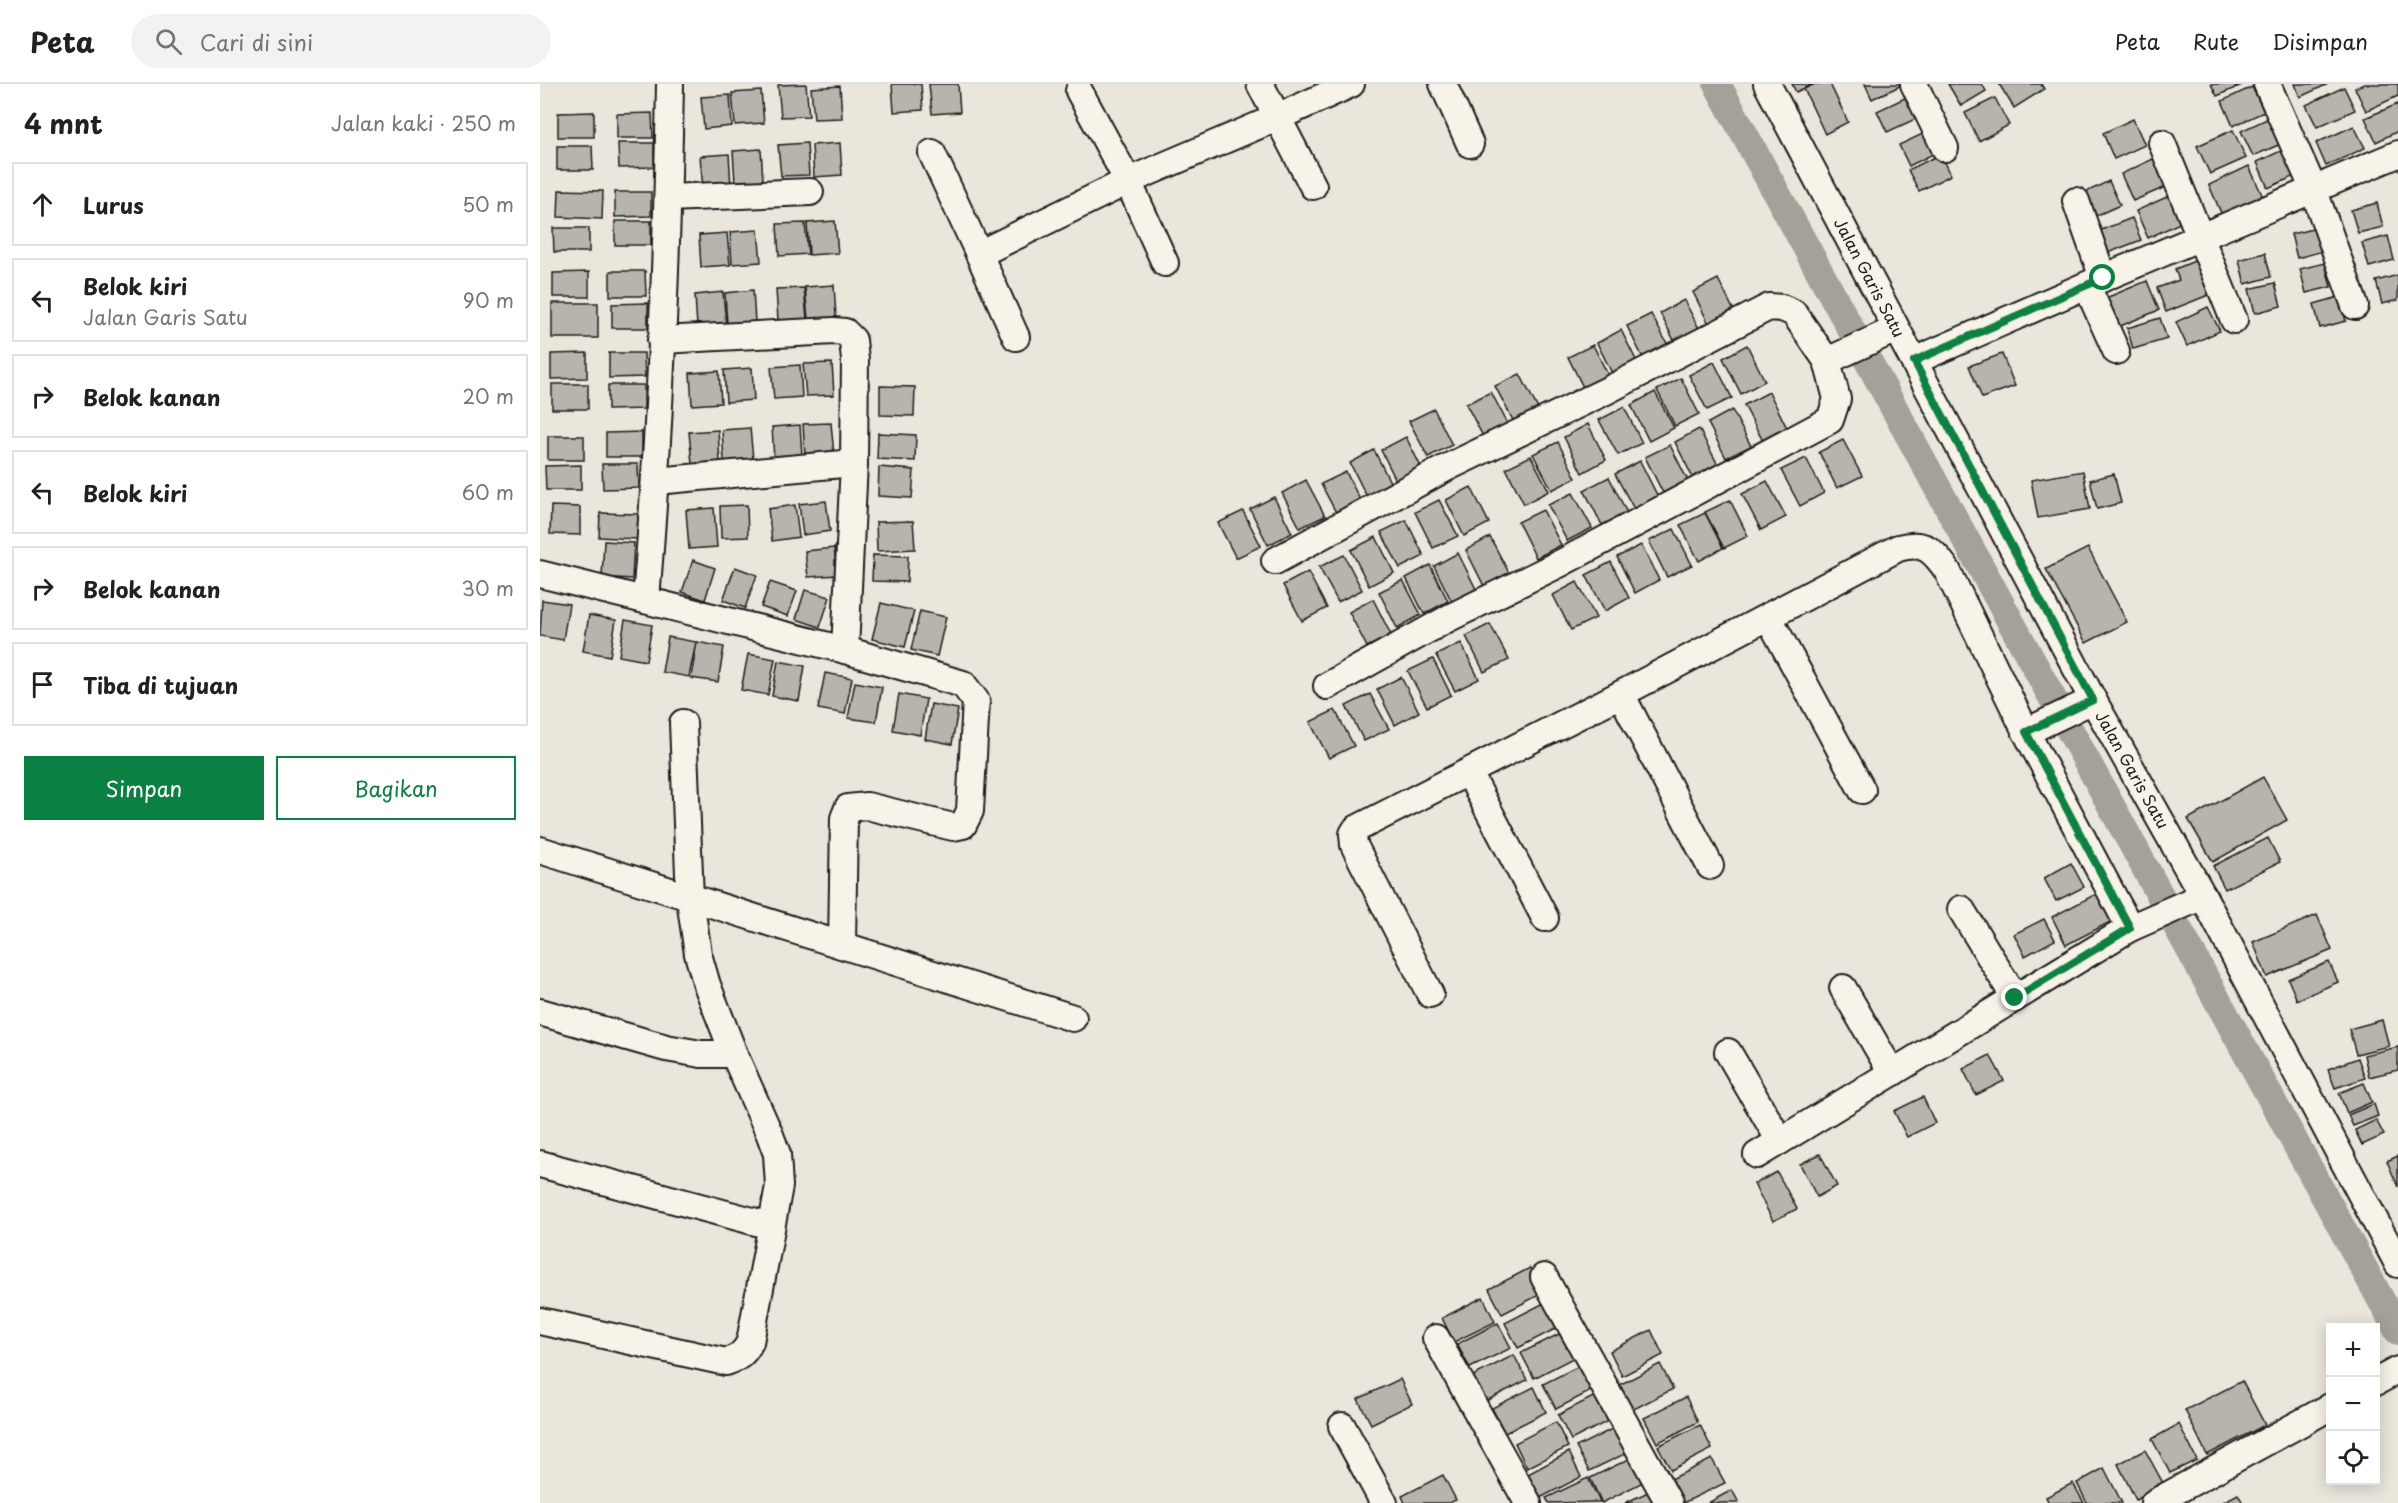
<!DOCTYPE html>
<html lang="id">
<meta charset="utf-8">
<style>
body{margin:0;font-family:"Playpen Sans",sans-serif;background:#f2f2f2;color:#202124}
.controls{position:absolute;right:18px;bottom:18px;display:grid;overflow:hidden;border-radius:0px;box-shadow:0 3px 15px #0003}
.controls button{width:54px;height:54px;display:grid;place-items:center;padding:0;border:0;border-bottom:2px solid #e0e0e0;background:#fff;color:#202124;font:30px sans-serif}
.stop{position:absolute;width:18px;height:18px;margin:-14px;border:4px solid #0b8043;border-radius:50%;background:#fff}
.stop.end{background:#0b8043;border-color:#fff;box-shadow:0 2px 6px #0008}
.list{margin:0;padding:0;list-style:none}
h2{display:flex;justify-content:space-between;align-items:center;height:78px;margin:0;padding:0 24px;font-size:26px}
h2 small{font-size:20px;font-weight:400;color:#757577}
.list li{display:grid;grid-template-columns:39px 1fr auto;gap:18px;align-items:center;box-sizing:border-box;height:84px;margin:0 12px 12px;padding:0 12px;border:2px solid #e0e0e0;border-radius:0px}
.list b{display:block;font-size:22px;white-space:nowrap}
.list p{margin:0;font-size:20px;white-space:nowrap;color:#757577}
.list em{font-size:20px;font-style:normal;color:#757577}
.actions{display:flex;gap:12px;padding:18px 24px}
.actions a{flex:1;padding:14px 0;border:2px solid #0b8043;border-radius:0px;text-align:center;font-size:21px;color:#0b8043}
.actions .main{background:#0b8043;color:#fff}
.icon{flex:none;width:33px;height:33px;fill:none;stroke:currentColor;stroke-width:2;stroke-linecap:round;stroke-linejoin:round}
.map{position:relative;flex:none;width:1858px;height:1419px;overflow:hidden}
header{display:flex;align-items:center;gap:36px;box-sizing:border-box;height:84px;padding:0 30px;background:#fff;border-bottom:2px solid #e0e0e0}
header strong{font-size:28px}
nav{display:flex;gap:33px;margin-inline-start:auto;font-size:21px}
.search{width:420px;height:54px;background:#f2f2f2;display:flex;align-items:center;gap:15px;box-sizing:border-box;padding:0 21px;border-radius:33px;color:#757577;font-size:22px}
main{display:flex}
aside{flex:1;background:#fff}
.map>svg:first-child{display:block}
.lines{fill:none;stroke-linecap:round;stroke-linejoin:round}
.canal{stroke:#a3a19a;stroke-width:28}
.building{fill:#b6b4ac;stroke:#1c1c1c;stroke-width:1.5}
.minor-casing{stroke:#1c1c1c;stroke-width:30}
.minor{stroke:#f7f3e8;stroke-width:26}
.route{stroke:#0b8043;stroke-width:8}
.labels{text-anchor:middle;stroke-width:5;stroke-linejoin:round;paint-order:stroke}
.street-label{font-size:16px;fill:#1c1c1c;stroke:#f7f3e8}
</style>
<header>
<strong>Peta</strong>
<div class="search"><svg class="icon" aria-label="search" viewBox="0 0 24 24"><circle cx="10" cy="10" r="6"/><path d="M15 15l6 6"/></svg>Cari di sini</div>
<nav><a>Peta</a><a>Rute</a><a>Disimpan</a></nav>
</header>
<main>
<aside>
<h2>4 mnt<small>Jalan kaki · 250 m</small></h2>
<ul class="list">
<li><svg class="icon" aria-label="ahead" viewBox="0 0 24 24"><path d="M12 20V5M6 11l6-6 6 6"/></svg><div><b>Lurus</b></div><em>50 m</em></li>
<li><svg class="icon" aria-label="left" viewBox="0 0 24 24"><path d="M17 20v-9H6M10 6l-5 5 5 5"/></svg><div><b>Belok kiri</b><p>Jalan Garis Satu</p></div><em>90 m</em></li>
<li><svg class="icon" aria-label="right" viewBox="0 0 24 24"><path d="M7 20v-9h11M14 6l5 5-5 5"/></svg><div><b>Belok kanan</b></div><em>20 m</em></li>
<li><svg class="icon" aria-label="left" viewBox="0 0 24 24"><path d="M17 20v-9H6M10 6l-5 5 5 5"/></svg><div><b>Belok kiri</b></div><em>60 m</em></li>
<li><svg class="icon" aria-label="right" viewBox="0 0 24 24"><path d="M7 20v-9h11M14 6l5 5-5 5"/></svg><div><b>Belok kanan</b></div><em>30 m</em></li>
<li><svg class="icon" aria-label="arrive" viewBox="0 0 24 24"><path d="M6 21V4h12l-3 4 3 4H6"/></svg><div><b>Tiba di tujuan</b></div></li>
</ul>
<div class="actions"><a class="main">Simpan</a><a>Bagikan</a></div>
</aside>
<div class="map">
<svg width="1858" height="1419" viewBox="0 0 1858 1419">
<rect width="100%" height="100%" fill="#eae6dc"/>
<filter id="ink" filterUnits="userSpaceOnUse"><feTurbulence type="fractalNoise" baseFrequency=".0167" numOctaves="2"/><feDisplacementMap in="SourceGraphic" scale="12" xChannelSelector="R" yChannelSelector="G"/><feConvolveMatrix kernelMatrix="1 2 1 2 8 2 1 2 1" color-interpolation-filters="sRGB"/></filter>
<g filter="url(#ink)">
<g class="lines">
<polyline class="canal" points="1177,0 1858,1247"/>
</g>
<g class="building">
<polygon points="266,0 269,32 241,33 238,1"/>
<polygon points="352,0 381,0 383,26 354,28"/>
<polygon points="389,0 418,0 420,28 392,30"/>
<polygon points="1252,0 1273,0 1256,8"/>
<polygon points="1275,0 1290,0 1308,38 1285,50 1264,5"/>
<polygon points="1325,0 1364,0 1332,15"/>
<polygon points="1408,0 1442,0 1446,7 1421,22"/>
<polygon points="1459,0 1501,0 1504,5 1474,24"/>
<polygon points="1671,0 1704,0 1677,12"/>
<polygon points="1755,0 1788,0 1760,13"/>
<polygon points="1824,0 1858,0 1858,12 1826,27 1815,4"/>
<polygon points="300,2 302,34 274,35 271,4"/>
<polygon points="1712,3 1724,28 1693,42 1682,17"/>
<polygon points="1804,3 1815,26 1777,43 1766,21"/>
<polygon points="221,7 224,39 195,41 192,9"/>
<polygon points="190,11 192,42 164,45 161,13"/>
<polygon points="1369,12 1380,33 1347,48 1337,27"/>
<polygon points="1455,14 1469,41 1439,57 1425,29"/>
<polygon points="1858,20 1858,47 1836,58 1825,34"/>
<polygon points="54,28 54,53 18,53 18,29"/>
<polygon points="112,29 113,54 77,54 77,30"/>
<polygon points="1731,33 1743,59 1713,72 1701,47"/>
<polygon points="1593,35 1605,61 1574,75 1563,49"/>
<polygon points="1814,42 1825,64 1786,82 1776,59"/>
<polygon points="1391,46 1401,66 1369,82 1359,61"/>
<polygon points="1693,46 1706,74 1670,90 1657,62"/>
<polygon points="78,59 114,59 114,83 79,84"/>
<polygon points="267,59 269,91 241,92 238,61"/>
<polygon points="300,59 302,91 274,93 272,61"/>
<polygon points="17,62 52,62 53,86 17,86"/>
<polygon points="1747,64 1759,90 1728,104 1717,78"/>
<polygon points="221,65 223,97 195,99 193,67"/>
<polygon points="189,70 191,102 163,104 160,72"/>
<polygon points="1401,70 1411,91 1379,107 1368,86"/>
<polygon points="1615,74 1628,102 1593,117 1581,90"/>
<polygon points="1709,82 1723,113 1682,131 1669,101"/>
<polygon points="1569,97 1580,121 1553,133 1542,110"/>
<polygon points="19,106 63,107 62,135 18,133"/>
<polygon points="75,108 111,108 111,132 75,133"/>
<polygon points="1631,111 1644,137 1608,154 1596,127"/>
<polygon points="1837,119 1843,143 1818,149 1811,126"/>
<polygon points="1592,134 1601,156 1565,170 1556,148"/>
<rect x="75" y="137" width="36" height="24"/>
<polygon points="295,137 298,169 269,171 267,139"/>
<polygon points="265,139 268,170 239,172 237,140"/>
<polygon points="13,144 49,144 49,168 14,168"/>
<polygon points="1777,144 1783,167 1757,174 1751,150"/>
<polygon points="218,146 221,178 192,180 190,148"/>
<polygon points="187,149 190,181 161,183 159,151"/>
<polygon points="1848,152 1854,176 1829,183 1822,159"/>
<polygon points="1725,169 1731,193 1705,200 1699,176"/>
<polygon points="1657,176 1671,210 1626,228 1617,204 1639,196 1635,185"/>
<polygon points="1785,179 1791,203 1766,209 1760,185"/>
<polygon points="70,187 105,187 106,212 70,212"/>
<polygon points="49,188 49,213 13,213 13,189"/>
<polygon points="1858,191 1858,216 1842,220 1836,197"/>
<polygon points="1178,195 1196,231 1171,244 1153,208"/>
<polygon points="1607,197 1619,226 1573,245 1561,216"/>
<polygon points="1735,199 1741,222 1715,229 1709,205"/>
<polygon points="294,201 296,233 268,235 265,203"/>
<polygon points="264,204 267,235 238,237 236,205"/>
<polygon points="213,206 215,238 187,240 185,209"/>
<polygon points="183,208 186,241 157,243 155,211"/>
<polygon points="1799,213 1806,237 1780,244 1774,220"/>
<polygon points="1144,216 1163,252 1138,264 1120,229"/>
<rect x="12" y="219" width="46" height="35"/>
<polygon points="108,219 108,244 72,244 72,220"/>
<polygon points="1668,223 1680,247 1647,262 1636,238"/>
<polygon points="1111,230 1130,265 1105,278 1087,242"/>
<polygon points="1620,234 1627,255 1593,265 1587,244"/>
<polygon points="1081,246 1099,282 1075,295 1057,259"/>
<polygon points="1053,261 1071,297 1046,309 1028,273"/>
<polygon points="1207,261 1225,297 1201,310 1183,274"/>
<polygon points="47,269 47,294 11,295 11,270"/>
<polygon points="69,269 104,269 105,293 69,294"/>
<polygon points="1462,270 1475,302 1442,314 1429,282"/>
<polygon points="1174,278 1192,314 1167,326 1149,291"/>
<polygon points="292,279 294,311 266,312 263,280"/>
<polygon points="260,281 262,313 234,315 231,283"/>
<polygon points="212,284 214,316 186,318 184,286"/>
<polygon points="179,287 181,319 152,321 150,289"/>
<polygon points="980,290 998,325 974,338 955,302"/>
<polygon points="1141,294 1159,330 1135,342 1117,306"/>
<rect x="12" y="300" width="36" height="25"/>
<polygon points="68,301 104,301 104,325 68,326"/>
<polygon points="340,302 375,303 374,332 340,331"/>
<polygon points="951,308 970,344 945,356 926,320"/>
<polygon points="1115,308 1134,344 1109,357 1091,321"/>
<polygon points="1229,308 1247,344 1223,357 1204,321"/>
<polygon points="1084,323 1102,359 1078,371 1059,336"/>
<polygon points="894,325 912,361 888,373 869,337"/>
<polygon points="1192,326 1211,362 1186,374 1168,339"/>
<polygon points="291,339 294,371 265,372 263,340"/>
<polygon points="1048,340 1066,376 1042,389 1024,353"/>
<polygon points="260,341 262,372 234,375 232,343"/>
<polygon points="210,344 213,375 184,377 182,346"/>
<polygon points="1159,345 1178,381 1153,394 1135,358"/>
<polygon points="178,346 180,378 152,380 149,348"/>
<polygon points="102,348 102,373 66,373 66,349"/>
<polygon points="338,349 376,351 375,377 337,375"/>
<rect x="8" y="352" width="36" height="24"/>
<polygon points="866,353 884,389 859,402 841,366"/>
<polygon points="1303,356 1322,392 1297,404 1279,368"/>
<polygon points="1018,358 1036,394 1012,406 993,370"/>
<polygon points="1130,361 1148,397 1123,409 1105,373"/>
<polygon points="834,366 852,402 828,415 810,379"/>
<polygon points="991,372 1009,407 984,420 966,384"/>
<polygon points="1266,374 1284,409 1260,422 1241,386"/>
<polygon points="1100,377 1118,413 1094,425 1075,390"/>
<polygon points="62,380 98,380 99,404 63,405"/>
<polygon points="41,381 41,406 6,406 5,382"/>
<polygon points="339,383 374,386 372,414 338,412"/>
<polygon points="1543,387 1550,425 1498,434 1491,396"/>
<polygon points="806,388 824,424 800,436 781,400"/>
<polygon points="1574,390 1581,419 1557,425 1550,396"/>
<polygon points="1069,393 1087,429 1062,441 1044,406"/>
<polygon points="766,396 785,432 760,444 742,409"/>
<polygon points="1227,397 1246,433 1221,446 1202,410"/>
<polygon points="931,403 949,439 924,452 906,416"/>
<polygon points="1033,409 1052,444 1027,457 1008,421"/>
<polygon points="734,413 752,449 728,461 710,425"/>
<polygon points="899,416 918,452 893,464 875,428"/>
<polygon points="1190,416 1208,452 1184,464 1165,428"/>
<polygon points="286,417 290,447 263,451 259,420"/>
<polygon points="207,421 208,453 181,454 180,422"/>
<polygon points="255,421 259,453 232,457 228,425"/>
<polygon points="11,422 40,423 40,451 10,450"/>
<polygon points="174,424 177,463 149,465 146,426"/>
<polygon points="1003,426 1021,461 996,474 978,438"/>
<polygon points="703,427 721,462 696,474 678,439"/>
<polygon points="60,429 98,430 97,455 59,453"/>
<polygon points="1165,429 1183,464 1159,477 1140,441"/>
<polygon points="866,436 884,472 860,484 841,448"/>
<polygon points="373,437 375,465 337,467 336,438"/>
<polygon points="1134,445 1152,481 1127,493 1109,457"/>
<polygon points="836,453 854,489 829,502 811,466"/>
<polygon points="950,453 969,489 944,502 926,466"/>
<polygon points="64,457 94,459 92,495 62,493"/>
<polygon points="1101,461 1119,496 1095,509 1077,473"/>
<polygon points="294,464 297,491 268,493 265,467"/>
<polygon points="1548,464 1587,538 1546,559 1506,485"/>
<polygon points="918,469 936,505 912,518 894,482"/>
<polygon points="333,471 368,472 367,498 332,497"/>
<polygon points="804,471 822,506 798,518 779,483"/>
<polygon points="153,476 175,484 165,516 142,508"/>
<polygon points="1071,478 1089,514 1065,527 1046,491"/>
<polygon points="890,481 908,517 884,530 866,494"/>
<polygon points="195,483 217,491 205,524 183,516"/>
<polygon points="768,488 787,524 762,537 743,501"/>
<polygon points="863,496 881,531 857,544 839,508"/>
<polygon points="230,498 257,507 248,532 221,523"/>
<polygon points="1037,498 1056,534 1031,546 1013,511"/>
<polygon points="265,506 290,513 280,543 256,535"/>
<polygon points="833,515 851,551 827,563 809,528"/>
<polygon points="2,516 29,520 23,556 0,552"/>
<polygon points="341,519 374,527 365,563 332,555"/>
<polygon points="380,527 406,533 397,572 371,566"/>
<polygon points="49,531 76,536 70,572 43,567"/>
<polygon points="85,536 112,541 106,577 79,572"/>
<polygon points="950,540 969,576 944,588 926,552"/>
<polygon points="128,553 156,558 149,593 122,588"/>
<polygon points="157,558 184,563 178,598 151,594"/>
<polygon points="921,559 939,595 915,607 896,571"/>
<polygon points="208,570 235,575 228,611 201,606"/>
<polygon points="893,575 911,611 887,623 868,587"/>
<polygon points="238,577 265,582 259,617 232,612"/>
<polygon points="285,589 312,594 305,630 278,625"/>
<polygon points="861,593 879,628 855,641 837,605"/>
<polygon points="315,598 342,603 336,638 308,634"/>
<polygon points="359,610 386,615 380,651 353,646"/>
<polygon points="830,610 849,645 824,657 806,622"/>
<polygon points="391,620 418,625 412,660 385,655"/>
<polygon points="795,626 814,662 789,674 770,638"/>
<polygon points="1723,693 1747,736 1673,778 1648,735"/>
<polygon points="1728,754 1740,778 1685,805 1673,782"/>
<polygon points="1531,779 1544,803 1516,817 1504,794"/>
<polygon points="1558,809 1572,837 1526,861 1512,833"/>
<polygon points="1777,831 1792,866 1727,893 1713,858"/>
<polygon points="1504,835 1515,856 1485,872 1474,850"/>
<polygon points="1789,878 1798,898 1757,916 1748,895"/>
<polygon points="1842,936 1849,962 1816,970 1809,945"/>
<polygon points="1858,963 1858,986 1829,993 1824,971"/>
<polygon points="1450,971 1464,997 1436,1011 1423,985"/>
<polygon points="1818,974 1825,994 1795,1004 1788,985"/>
<polygon points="1824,999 1832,1018 1807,1029 1799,1009"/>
<polygon points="1383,1013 1395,1039 1367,1053 1354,1027"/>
<polygon points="1834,1020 1838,1032 1813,1042 1808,1031"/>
<polygon points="1836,1036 1844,1051 1822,1061 1815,1046"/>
<polygon points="1280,1070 1297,1102 1277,1113 1260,1080"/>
<polygon points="1858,1072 1858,1103 1847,1077"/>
<polygon points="1237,1088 1257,1125 1233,1137 1214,1100"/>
<polygon points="990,1184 1003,1209 962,1230 949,1205"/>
<polygon points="943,1213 955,1238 914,1258 902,1234"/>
<polygon points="1006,1218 1019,1243 978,1264 965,1239"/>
<polygon points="958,1239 971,1264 930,1284 917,1260"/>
<polygon points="1111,1246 1123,1271 1082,1292 1070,1267"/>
<polygon points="1023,1248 1035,1273 994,1294 981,1269"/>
<polygon points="974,1271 987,1296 946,1317 933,1292"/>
<polygon points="1045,1279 1057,1304 1016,1325 1003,1300"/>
<polygon points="1120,1280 1133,1305 1092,1326 1079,1301"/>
<polygon points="860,1295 872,1320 831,1340 818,1315"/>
<polygon points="1702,1297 1725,1341 1667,1371 1645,1326"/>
<polygon points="994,1303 1006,1328 965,1349 952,1324"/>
<polygon points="1059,1310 1072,1335 1031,1356 1018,1331"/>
<polygon points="1146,1313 1158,1338 1117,1359 1104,1334"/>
<polygon points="1016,1338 1028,1363 987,1384 975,1359"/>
<polygon points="1639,1340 1657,1376 1630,1389 1612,1355"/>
<polygon points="1160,1341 1172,1365 1131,1386 1118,1362"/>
<polygon points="1078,1342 1091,1367 1049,1387 1036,1363"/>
<polygon points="1605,1366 1624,1401 1596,1416 1578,1380"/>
<polygon points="1029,1368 1041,1393 1000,1414 988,1390"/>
<polygon points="1091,1374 1103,1398 1062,1419 1050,1394"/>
<polygon points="1172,1375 1185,1399 1143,1419 1131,1395"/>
<polygon points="1564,1384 1582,1419 1547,1419 1537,1399"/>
<polygon points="903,1391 916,1416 909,1419 865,1419 862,1412"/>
<polygon points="1048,1394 1060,1418 1009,1419 1006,1414"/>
<polygon points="1533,1399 1544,1419 1509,1419 1506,1413"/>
<polygon points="1192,1406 1199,1419 1168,1419"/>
<polygon points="1110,1407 1116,1419 1085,1419"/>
<polygon points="1698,1410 1703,1419 1681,1419"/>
</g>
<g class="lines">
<defs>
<g id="minor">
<polyline points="720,0 773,102"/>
<polyline points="903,0 930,60"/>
<path id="s1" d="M1227 0 1553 616 1663 812 1858 1180"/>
<polyline points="1374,0 1405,64"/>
<polyline points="1727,0 1773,104 1815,222"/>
<polyline points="539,7 588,97 625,179"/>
<polyline points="1622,59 1694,236"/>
<polyline points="392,69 439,170"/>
<polyline points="128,114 270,108"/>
<polyline points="1536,117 1563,194"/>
<polyline points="1547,202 1576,267"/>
<polyline points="476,253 439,170 588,97 736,34 811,0"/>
<polyline points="121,256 294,247 305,248 313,256 315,276 314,379 305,566"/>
<polyline points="1287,277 1356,245"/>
<polyline points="1374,277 1563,194 1858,70"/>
<polyline points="116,397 314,379"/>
<polyline points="735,477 904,385 1068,306 1229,223 1242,224 1254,229 1287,277 1297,315 1290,336 1021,479 909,534 787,602"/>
<polyline points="0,490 305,566 423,600 436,617 430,727 423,741 413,743 327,722 308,724 304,734 302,861"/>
<path d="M106 516C120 345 127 172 130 0"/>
<polyline points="1229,534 1322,706"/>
<polyline points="1081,610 1170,782"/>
<polyline points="1486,648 1553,616"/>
<polyline points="929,689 1005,834"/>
<polyline points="0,766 533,934"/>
<polyline points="1421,825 1475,914"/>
<polyline points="1303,904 1352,989"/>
<path d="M890 910 814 761 813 750 816 745 1081 610 1358 464C1384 457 1392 465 1407 486L1486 648 1590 844"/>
<polyline points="0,928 126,964 161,970 194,970"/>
<polyline points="1188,968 1240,1057"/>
<polyline points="1217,1071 1590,844 1663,812"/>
<polyline points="0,1080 231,1142"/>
<polyline points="1004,1193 1129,1419"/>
<path d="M0 1237 186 1278C198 1274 204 1270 210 1258L239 1102 237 1070 230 1051 194 970 167 901 158 870 150 815 143 639"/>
<polyline points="896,1254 988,1419"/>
<polyline points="1836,1298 1858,1286"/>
<polyline points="802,1342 844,1419"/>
<polyline points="1614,1419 1790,1323"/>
</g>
</defs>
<use href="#minor" class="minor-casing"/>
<use href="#minor" class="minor"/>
</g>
</g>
<g class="lines" filter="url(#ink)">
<polyline class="route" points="1475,914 1590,844 1486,648 1553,616 1374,277 1563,194"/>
</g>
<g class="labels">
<g class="street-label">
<text dy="6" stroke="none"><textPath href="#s1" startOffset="219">Jalan Garis Satu</textPath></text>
<text dy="6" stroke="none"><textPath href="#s1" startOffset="777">Jalan Garis Satu</textPath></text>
</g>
</g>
</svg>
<div class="controls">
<button>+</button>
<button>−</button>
<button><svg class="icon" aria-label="locate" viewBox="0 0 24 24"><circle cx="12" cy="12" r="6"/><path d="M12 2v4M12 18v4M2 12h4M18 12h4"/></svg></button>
</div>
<div class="stop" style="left:1563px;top:194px"></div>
<div class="stop end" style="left:1475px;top:914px"></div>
</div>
</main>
